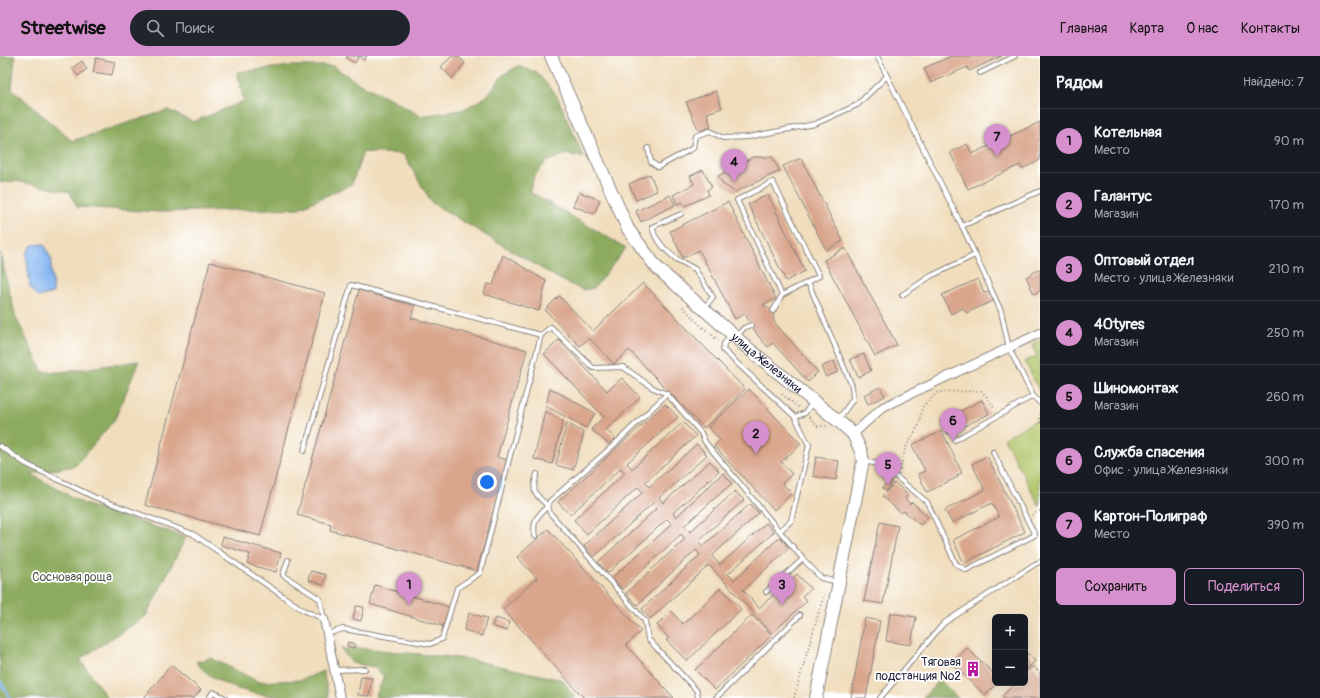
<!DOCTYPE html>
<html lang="ru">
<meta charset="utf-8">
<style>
body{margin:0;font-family:Pangolin,sans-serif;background:#20242c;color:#f1f3f6}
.controls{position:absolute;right:12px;bottom:12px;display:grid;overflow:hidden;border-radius:6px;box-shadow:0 4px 16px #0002}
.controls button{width:36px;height:36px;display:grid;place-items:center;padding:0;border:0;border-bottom:1px solid #363941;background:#171b24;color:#f1f3f6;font:20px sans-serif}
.you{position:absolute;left:487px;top:426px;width:14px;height:14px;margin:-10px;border:3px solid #fff;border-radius:50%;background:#1a73e8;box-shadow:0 0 0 6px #1a73e833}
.badge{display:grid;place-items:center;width:26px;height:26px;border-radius:50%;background:#d690ce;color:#111;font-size:13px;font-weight:700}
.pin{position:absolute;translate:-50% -33px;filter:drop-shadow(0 1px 2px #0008)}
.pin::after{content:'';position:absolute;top:21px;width:14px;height:12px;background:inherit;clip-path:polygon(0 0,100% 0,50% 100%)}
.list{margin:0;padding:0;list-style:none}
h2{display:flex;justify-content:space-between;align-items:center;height:52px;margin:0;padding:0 16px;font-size:17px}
h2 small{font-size:13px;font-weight:400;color:#9ea1a6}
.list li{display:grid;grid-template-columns:26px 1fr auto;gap:12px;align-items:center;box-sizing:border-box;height:64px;padding:0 16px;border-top:1px solid #363941}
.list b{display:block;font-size:15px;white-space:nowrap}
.list p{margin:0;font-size:13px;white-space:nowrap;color:#9ea1a6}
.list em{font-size:13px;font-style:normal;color:#9ea1a6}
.actions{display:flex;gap:8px;padding:12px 16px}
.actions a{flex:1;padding:9px 0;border:1px solid #d690ce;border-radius:6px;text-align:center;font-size:14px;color:#d690ce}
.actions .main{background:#d690ce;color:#111}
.icon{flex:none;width:22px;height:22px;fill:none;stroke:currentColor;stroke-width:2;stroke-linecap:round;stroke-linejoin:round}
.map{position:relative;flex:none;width:1040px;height:642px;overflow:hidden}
header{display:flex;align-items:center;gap:24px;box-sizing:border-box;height:56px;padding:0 20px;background:#d690ce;color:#111}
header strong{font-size:19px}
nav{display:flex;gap:22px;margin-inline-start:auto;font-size:14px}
.search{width:280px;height:36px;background:#20242c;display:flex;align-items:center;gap:10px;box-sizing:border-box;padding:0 14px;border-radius:22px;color:#9ea1a6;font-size:15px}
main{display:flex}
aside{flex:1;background:#171b24}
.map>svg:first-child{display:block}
.green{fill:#b2c66a;stroke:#6a7452}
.forest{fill:#8dab5e;stroke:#58664c}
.water{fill:#84b5f0;stroke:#536c96}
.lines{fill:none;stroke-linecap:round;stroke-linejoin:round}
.stream{stroke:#84b5f0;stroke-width:3}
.building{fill:#d9a58b}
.lane-casing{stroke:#89807c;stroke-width:6}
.street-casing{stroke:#89807c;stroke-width:10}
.secondary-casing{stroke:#89807c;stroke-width:14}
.path{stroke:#89807c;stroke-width:2;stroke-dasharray:1 3;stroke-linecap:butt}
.lane{stroke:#fff;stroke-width:4}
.street{stroke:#fff;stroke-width:8}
.secondary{stroke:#fff;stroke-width:12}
.labels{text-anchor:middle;stroke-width:3.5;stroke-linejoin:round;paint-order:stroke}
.street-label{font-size:12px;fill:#22223b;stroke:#fff}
.park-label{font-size:12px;fill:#545b4b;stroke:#fff}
.poi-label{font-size:12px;fill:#22223b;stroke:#fff;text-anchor:end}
</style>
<header>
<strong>Streetwise</strong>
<div class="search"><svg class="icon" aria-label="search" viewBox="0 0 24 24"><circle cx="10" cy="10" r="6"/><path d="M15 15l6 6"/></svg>Поиск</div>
<nav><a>Главная</a><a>Карта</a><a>О нас</a><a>Контакты</a></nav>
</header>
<main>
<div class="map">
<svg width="1040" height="642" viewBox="0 0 1040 642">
<rect width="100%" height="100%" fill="#fff"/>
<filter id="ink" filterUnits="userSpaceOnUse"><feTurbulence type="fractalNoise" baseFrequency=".025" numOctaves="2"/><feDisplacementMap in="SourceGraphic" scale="8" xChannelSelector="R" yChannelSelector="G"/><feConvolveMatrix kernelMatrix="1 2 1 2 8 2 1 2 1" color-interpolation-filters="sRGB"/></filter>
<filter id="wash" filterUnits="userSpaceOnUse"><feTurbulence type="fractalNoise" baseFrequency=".012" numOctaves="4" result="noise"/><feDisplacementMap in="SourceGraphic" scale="16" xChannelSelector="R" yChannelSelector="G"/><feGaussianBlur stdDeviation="0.9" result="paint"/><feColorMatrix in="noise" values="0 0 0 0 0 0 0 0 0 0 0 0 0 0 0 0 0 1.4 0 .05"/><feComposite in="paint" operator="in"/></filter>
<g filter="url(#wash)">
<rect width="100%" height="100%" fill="#f0ddbc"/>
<g class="green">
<polygon points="1040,284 1040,337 1025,305 1037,301 1032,288"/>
<polygon points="1040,362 1040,451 1004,382"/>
</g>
<g class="forest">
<polygon points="0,0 15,0 12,33 72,85 168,54 193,66 244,45 237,16 293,10 333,10 358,27 393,44 421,60 462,54 486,41 503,19 518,10 537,17 557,40 584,102 567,98 546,106 534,120 530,136 626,192 594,232 583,234 561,224 432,147 403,98 363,96 352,128 299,152 160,156 77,151 70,136 15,125 0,127"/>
<polygon points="0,197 16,262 43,316 61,316 139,305 115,363 75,410 31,418 84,448 186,481 146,560 80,603 107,642 0,642"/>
<polygon points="359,592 468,603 563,624 575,642 375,642 384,621 375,611 352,607 341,593"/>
<path d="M211 602 259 626 301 624 323 615 329 642C284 642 225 642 196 606Z"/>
<polygon points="940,624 958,642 923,641"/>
</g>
<path class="water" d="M44 188 52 205C49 215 54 225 53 237L38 241 30 231 26 198 32 189Z"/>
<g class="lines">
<polyline class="stream" points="0,625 10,642"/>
</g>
<g id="blocks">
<g class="building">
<polygon points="347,0 367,0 364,4 359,0 355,7 346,2"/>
<polygon points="452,0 458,0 465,7 452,22 441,11"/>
<polygon points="952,0 1002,0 969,15 967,11 931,27 924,12"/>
<polygon points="96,2 115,6 112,19 93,16"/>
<polygon points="82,5 87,13 78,20 72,12"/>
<polygon points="716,35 722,52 707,57 711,71 699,75 686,46"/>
<polygon points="1040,66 1040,104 1022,113 1020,109 968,133 950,96 967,88 972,98"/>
<polygon points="753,101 772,101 780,115 735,136 723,128 718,120"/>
<polygon points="801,102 843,185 826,194 783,110"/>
<polygon points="703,114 712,131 707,134 709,139 685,150 682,146 677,148 673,139 694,128 690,120"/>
<polygon points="650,118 657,135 636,144 629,128"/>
<polygon points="579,136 600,144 594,158 573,150"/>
<polygon points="670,139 675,149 641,166 636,155"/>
<polygon points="768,139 805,215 786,225 748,148"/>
<polygon points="728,146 776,243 763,249 773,255 774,266 818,316 808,326 773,287 768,291 758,280 745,258 735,263 699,194 683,202 670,175"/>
<polygon points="845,192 897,289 875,300 824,204"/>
<polygon points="503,199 546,225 539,255 484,238 487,228 493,229"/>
<polygon points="210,206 325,237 260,480 145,449"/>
<polygon points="1040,213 1040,235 1034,238 1026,221"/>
<polygon points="978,223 984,237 989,235 993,245 966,257 963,252 951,258 942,239"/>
<polygon points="643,227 745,333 704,372 629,294 614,308 589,282 580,290 545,254 559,240 593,275"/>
<polygon points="359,234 415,250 411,262 527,294 497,401 507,404 477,515 330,474 331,468 297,459"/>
<polygon points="559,284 607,335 622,322 640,341 606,374 615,382 609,388 591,373 604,361 544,298"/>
<polygon points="864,298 871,315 858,321 850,303"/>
<polygon points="834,305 838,316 826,321 821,311"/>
<polygon points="880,331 885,340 868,348 864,339"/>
<polygon points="550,332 595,357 586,372 546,350"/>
<polygon points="749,333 801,388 781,406 792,418 782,427 792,437 774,454 714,390 720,384 708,371"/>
<polygon points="982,344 989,358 948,378 941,365"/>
<polygon points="665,348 678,361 627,407 632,413 683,366 696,380 645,426 649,431 697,388 707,399 659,442 663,447 710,405 719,415 673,457 676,461 723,417 732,427 684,470 690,476 735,435 744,444 698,485 703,490 750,448 759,457 712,500 720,509 766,467 774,476 728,518 734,524 780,481 789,492 743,534 759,552 797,518 811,533 802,540 807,545 772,577 709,509 650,563 642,553 700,499 696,494 637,549 626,537 685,483 681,478 622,533 612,522 672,468 667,463 608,517 598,506 657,452 653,447 594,501 584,490 643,436 638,431 587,478 574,464 625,417 621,412 570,459 558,446"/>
<polygon points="545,355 563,365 552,408 534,403"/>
<polygon points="567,367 584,377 573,414 556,409"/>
<polygon points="942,375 962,417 957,419 958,421 927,436 918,418 925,415 912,389"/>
<polygon points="987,400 1025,476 964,507 953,484 999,461 992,447 952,467 945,454 985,434 972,408"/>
<polygon points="816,401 839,405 836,424 813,420"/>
<polygon points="890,423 893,427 886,435 882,432"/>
<polygon points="895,427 908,439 905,442 910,448 912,446 928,461 920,469 904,455 901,457 882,440"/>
<polygon points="880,466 898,470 883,548 864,545"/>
<polygon points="548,473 641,575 626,589 674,642 584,642 503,553 537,522 517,501"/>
<polygon points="223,481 281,497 276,516 247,508 250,498 221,489"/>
<polygon points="311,515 326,519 323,529 308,524"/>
<polygon points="375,529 449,551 443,570 370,548"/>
<polygon points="721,532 741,553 687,605 666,584 669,582 657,569 671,555 683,568"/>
<polygon points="356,550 364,551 361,565 353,563"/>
<polygon points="469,557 487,562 482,580 464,574"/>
<polygon points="890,557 916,561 911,589 886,585"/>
<polygon points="752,559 772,579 715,634 695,614"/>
<polygon points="495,562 509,566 507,575 492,570"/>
<polygon points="865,562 880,565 866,642 851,642"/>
<polygon points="348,586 355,588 354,592 347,590"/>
<polygon points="967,592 995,619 995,627 997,627 985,639 952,608"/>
<polygon points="1027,597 1035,605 1025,615 1025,599"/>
<polygon points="171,609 201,634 194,642 144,642"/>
<polygon points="1033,610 1040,617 1040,642 1004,642 1002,640 1015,627 1025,627 1025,617"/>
<polygon points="361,621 372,622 369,640 358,639"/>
</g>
</g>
</g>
<g filter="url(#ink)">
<use href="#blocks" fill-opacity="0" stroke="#89807c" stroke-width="1"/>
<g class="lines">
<defs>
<g id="lane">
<polyline points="877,0 887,20"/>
<polyline points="980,17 1015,0"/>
<polyline points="648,92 651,106 658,111 693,92 695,80 710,75 723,82 748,81 815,68 857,49 887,20 962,170 1040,135"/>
<polyline points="681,158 652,171 655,180 664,192 676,203 695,213 713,241 705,251"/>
<polyline points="962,170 1001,255 1009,292 1033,340 1040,347"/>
<polyline points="782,239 737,144 773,126 819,220 808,226 852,330 853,343 838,364"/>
<polyline points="902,239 931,220 975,199"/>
<polyline points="773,255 782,239 808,226"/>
<polyline points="541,279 551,271 593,312 623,311 653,332 667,338"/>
<polyline points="730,280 724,288 723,294 795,361 805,357 813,346"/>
<polyline points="736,281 744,272 751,269"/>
<polyline points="955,384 1033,340"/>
<polyline points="0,390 26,408 94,441 193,478 303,554 324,563 320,543 283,519 288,504"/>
<polyline points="304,395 351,229 541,279 480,517 457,532 442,583 430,588 343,573 327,578"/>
<polyline points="864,405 882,409 927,446 956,508 966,514 1035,479 993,396"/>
<polyline points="780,475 791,465 809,389 795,361"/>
<path d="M535 480C532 465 537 460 548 450 535 438 531 436 537 418"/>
<polyline points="803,503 821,522 838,526"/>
<polyline points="335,614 365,613"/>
<polyline points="209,642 213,636 225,642"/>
<polyline points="698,642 697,635 648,583 645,565 550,457 548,450 550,445 615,388 667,338 701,377 705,386 803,503 766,536"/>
<polyline points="716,642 800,559"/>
<polyline points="880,642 944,567 1035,508 1040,506"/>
</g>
<g id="street">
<polyline points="853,378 883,351 1040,277"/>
<polyline points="324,563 340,642"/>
</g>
<g id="secondary">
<path id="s1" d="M551 0 628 173 657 212 749 293 843 369 853 378 861 395 863 405 816 642"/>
</g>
</defs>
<use href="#lane" class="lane-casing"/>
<use href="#street" class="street-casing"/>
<use href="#secondary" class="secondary-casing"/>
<g class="path">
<polyline points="683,251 699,268 719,285"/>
<polyline points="782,338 799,352"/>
<polyline points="1040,354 1040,368"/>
<polyline points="809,361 818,370 827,370"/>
<polyline points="900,414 905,393 919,369 922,351 938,336 981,335 988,342 995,353"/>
<polyline points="1032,459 1040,455"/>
<polyline points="794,642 824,538"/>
</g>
<use href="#lane" class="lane"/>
<use href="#street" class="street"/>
<use href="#secondary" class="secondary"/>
</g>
</g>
<defs>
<symbol id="building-bare" viewBox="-9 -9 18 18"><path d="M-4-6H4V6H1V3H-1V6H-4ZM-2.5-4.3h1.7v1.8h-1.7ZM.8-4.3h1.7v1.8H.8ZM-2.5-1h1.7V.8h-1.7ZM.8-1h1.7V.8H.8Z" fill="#b5179e" stroke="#fff" stroke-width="2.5" paint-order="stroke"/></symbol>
</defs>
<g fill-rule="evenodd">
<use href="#building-bare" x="962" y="602" width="22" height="22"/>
</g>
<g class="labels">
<g class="street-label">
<text dy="4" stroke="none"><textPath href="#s1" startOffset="383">улица Железняки</textPath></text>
</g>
<g class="park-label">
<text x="72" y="525">Сосновая роща</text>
</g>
<g class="poi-label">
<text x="961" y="610">Тяговая<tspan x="961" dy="14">подстанция №2</tspan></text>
</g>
</g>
</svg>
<div class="controls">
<button>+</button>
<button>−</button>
</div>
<div class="you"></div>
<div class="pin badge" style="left:409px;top:549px">1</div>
<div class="pin badge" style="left:756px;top:398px">2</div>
<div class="pin badge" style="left:782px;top:549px">3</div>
<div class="pin badge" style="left:734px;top:126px">4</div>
<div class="pin badge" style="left:888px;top:429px">5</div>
<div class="pin badge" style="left:953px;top:385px">6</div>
<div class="pin badge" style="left:997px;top:101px">7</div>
</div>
<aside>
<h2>Рядом<small>Найдено: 7</small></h2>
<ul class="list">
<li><span class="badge">1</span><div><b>Котельная</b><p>Место</p></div><em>90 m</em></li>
<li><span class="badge">2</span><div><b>Галантус</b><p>Магазин</p></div><em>170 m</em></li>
<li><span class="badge">3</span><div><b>Оптовый отдел</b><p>Место · улица Железняки</p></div><em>210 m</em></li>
<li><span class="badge">4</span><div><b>40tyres</b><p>Магазин</p></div><em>250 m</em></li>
<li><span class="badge">5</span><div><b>Шиномонтаж</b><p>Магазин</p></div><em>260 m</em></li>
<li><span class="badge">6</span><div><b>Служба спасения</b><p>Офис · улица Железняки</p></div><em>300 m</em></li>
<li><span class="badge">7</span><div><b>Картон-Полиграф</b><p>Место</p></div><em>390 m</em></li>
</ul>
<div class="actions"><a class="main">Сохранить</a><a>Поделиться</a></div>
</aside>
</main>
